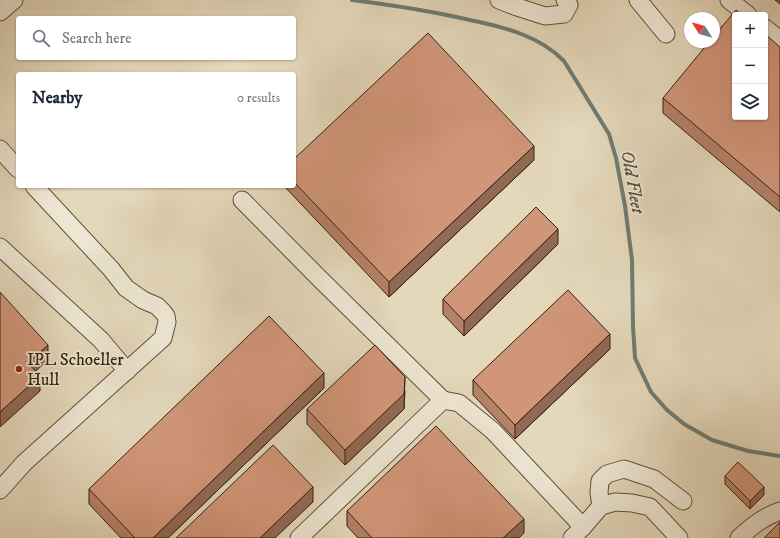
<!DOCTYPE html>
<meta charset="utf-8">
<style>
body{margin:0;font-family:"IM FELL DW Pica",serif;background:#f6f6f7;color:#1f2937}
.controls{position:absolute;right:12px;top:12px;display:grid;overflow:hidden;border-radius:4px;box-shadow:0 1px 3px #0004}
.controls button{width:36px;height:36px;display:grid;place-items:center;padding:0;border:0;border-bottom:1px solid #e0e1e3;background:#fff;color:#1f2937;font:20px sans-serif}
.compass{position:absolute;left:684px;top:12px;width:36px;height:36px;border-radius:50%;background:#fff;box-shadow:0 1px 3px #0004;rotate:307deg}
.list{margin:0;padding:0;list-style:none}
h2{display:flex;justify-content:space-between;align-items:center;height:52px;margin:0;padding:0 16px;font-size:17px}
h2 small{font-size:13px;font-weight:400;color:#747a83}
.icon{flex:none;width:22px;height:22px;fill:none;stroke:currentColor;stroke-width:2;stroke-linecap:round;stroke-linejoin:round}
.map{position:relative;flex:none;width:780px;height:538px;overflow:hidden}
.search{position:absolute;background:#fff;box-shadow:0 1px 3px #0004;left:16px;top:16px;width:280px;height:44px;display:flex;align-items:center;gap:10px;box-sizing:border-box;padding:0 14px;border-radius:4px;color:#747a83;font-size:15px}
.panel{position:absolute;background:#fff;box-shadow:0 1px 3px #0004;left:16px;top:72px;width:280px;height:116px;border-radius:4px}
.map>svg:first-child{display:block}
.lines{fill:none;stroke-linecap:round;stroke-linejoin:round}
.stream{stroke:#6f7c71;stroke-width:4}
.minor-casing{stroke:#614f37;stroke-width:19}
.minor{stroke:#ede6d3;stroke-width:17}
.wall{fill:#b48169;stroke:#35210b}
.shaded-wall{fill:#926955;stroke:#35210b}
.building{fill:#d1967a;stroke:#35210b}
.poi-dot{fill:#8f2418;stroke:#ede6d3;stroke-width:1.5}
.labels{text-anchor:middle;stroke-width:3.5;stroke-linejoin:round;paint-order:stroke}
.poi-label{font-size:17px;fill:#35210b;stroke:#ede6d3;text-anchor:start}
.water-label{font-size:18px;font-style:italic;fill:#524f3e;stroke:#ede6d3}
</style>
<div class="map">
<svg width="780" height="538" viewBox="0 0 780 538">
<rect width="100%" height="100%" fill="#e4d8bb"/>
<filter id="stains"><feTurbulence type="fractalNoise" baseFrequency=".005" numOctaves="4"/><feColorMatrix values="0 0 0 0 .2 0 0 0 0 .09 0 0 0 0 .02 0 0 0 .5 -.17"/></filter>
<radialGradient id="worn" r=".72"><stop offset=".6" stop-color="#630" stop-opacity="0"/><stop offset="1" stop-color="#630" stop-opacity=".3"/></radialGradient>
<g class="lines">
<path class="stream" d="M352 0C392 5 431 11 470 20 504 27 540 36 564 61L609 134 616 158 625 206 632 260 633 326 635 358 651 392 667 410 684 424 712 440 748 451 780 456"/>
<defs>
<g id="minor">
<polyline points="499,0 517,7 545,16 564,14 569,5 565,0"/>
<polyline points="638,0 666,34"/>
<polyline points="729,0 748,15"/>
<polyline points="0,12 14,0"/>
<polyline points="765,28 780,40"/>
<polyline points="0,149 18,169"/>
<polyline points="242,200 320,279 443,400"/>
<polyline points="0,247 101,340 127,371"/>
<polyline points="0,490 24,463 163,338 167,322 166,316 163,312 157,306 143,300 126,288 111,269 34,186"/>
<polyline points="601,506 599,493 600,481 607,474 624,469 654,479 683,501"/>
<polyline points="299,538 443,400 459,403 493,431 583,527 601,506 615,502 632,503 650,507 679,538"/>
<polyline points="572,538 583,527"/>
<path d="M739 538C752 526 763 517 780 511"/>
</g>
</defs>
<use href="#minor" class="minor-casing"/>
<use href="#minor" class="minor"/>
</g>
<g class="wall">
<polygon points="775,0 780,0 780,4"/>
<polygon points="780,47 780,212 663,113 663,98"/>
<polygon points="294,159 534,160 389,297 284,186 294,186"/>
<polygon points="558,244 464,336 443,314 443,299"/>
<polygon points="610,349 515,439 473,395 473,380"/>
<polygon points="324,388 168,538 121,538 89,504 89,489"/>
<polygon points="405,391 404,409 345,465 307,424 307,409"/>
<polygon points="725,476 764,495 750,509 725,484"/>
<polygon points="347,511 524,533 519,538 358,538 347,526"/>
</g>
<g class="shaded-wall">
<polygon points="534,146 534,160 389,297 389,282"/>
<polygon points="558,229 558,244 464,336 464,321"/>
<polygon points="610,334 610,349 515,439 515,425"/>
<polygon points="48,345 48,360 28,378 28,363"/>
<polygon points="324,373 324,388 168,538 153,538"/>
<polygon points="40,376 40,391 0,427 0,412"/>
<polygon points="405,377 404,409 345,465 345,450"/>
<polygon points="313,487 313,502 275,538 260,538"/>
<polygon points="764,487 764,495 750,509 750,501"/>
<polygon points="524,519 524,533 519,538 503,538"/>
</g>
<g class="building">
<polygon points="736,10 742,15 735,15 735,117 765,117 765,34 780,47 780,197 663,98 709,42 714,42 714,36"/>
<polygon points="428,33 534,146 389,282 294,182 294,159"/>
<polygon points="536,207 558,229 464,321 443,299"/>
<polygon points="568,290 610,334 515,425 473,380"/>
<polygon points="0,292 48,345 28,363 40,376 0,412"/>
<polygon points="269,316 324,373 153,538 135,538 89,489"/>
<polygon points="375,345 405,377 404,394 345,450 307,409"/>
<polygon points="436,426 524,519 503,538 372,538 347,511"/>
<polygon points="273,445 313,487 260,538 176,538"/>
<polygon points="738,462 764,487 750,501 725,476"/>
<polygon points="780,522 780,538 764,538"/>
</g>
<circle class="poi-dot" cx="19" cy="369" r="4"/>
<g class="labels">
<g class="poi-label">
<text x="27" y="365">IPL Schoeller<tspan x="27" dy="20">Hull</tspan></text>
</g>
<g class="water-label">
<text transform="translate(633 182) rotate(80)" y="6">Old Fleet</text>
</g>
</g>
<rect width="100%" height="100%" filter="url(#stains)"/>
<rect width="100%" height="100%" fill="url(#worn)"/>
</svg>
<div class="controls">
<button>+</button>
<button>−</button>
<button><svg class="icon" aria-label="layers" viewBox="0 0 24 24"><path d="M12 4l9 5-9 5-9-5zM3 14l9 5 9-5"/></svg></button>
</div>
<svg class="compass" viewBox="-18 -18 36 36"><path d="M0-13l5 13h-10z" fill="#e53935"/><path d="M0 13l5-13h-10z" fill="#747a83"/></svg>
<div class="search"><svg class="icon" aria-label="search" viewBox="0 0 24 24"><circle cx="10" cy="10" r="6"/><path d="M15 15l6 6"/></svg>Search here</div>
<section class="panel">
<h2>Nearby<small>0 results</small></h2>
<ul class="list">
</ul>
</section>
</div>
